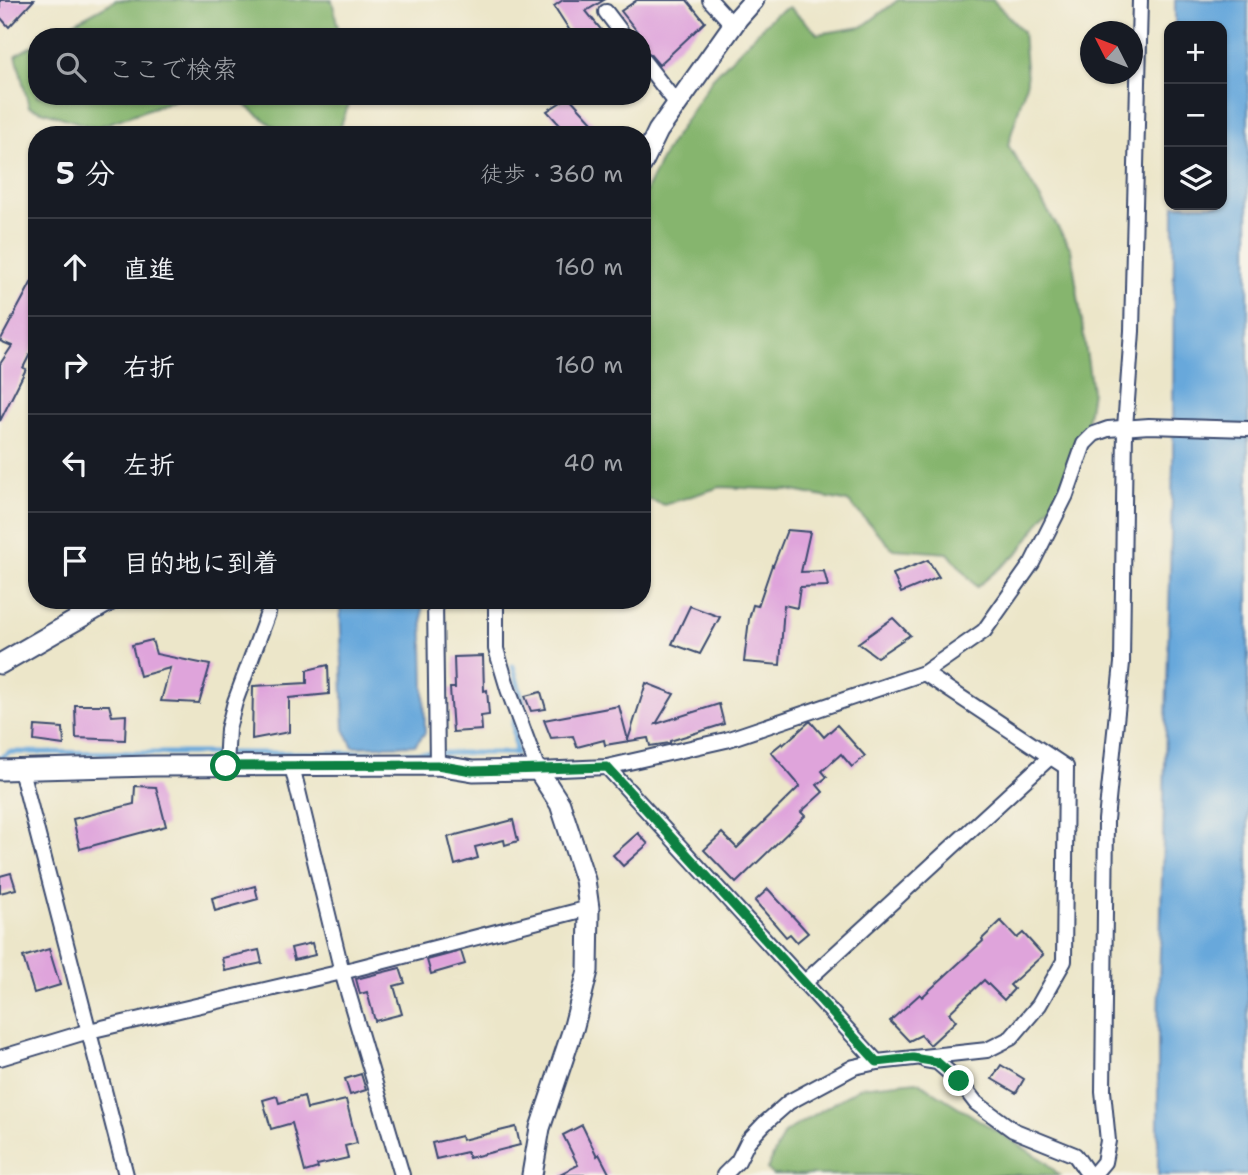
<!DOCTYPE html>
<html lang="ja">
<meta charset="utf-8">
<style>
body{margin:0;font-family:"Shantell Sans","Klee One",sans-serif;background:#20242c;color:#f1f3f6}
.controls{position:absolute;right:21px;top:21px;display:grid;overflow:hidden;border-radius:14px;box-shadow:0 2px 5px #0004}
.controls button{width:63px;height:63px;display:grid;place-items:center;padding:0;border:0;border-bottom:2px solid #363941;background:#171b24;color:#f1f3f6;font:35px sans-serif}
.compass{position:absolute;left:1080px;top:21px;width:63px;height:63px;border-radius:50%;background:#171b24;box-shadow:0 2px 5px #0004;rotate:312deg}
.stop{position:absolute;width:21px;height:21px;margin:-16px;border:5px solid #0b8043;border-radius:50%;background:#fff}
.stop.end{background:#0b8043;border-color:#fff;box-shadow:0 2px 7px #0008}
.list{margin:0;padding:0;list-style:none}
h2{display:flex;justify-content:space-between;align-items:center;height:91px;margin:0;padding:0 28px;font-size:30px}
h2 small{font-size:23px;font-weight:400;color:#9ea1a6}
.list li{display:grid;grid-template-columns:46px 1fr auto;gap:21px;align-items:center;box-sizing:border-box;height:98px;padding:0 28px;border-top:2px solid #363941}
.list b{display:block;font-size:26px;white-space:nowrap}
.list em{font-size:23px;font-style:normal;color:#9ea1a6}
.icon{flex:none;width:38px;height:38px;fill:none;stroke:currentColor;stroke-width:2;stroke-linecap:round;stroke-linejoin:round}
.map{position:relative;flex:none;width:1248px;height:1175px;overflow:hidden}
.search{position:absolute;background:#171b24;box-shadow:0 2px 5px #0004;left:28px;top:28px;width:623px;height:77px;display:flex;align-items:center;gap:18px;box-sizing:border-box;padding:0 24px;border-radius:28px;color:#9ea1a6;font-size:26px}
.panel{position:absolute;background:#171b24;box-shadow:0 2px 5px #0004;left:28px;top:126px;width:623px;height:483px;border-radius:28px}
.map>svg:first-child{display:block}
.forest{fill:#86b56e;stroke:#507266;stroke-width:2}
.water{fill:#67a8db;stroke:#416c9c;stroke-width:2}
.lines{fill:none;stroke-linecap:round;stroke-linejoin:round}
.stream{stroke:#67a8db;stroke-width:5}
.building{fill:#dfa4db}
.street-casing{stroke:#3a4a6e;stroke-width:18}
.secondary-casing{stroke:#3a4a6e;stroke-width:23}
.street{stroke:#fff;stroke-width:14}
.secondary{stroke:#fff;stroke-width:19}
.route{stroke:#0b8043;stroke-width:9}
</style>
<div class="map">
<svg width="1248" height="1175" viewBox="0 0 1248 1175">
<rect width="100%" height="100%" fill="#f7f3e8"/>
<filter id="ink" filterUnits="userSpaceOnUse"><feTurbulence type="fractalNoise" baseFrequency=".0143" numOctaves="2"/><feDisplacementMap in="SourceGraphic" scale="14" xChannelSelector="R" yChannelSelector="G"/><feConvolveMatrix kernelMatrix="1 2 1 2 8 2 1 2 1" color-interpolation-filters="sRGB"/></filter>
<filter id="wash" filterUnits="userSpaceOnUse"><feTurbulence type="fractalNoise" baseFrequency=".00686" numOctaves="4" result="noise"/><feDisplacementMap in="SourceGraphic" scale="28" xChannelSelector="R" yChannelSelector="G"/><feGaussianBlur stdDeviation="1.57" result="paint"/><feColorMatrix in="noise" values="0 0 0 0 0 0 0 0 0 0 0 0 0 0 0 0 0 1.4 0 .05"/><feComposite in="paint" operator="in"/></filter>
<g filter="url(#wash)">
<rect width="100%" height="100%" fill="#ece6c9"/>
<g class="forest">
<polygon points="116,0 332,0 340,37 48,37"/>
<polygon points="898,0 993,0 1023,32 1027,81 1008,145 1071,249 1092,391 1081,462 1019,552 977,587 948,553 893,549 849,502 788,490 720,487 664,505 642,497 642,198 665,152 712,79 775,14 789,7 818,34 862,27"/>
<polygon points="37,43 37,96 186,96 95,128 29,107 16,55"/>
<polygon points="233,96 352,96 337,135 285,135"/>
<polygon points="917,1081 1046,1162 1059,1175 773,1175 767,1169 784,1133 861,1087"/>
</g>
<g class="water">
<polygon points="1175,0 1248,0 1248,1175 1158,1175 1158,1025 1173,463 1174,205 1222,205 1222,26 1175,26"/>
<polygon points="340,600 422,600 425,733 415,745 353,747 344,729"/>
</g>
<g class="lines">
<g class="stream">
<polyline points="513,666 523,702 520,709"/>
<polyline points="0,758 9,752 143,753 516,753 513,723 515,718"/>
</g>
</g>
<g id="blocks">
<g class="building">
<polygon points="0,0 34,0 9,27 0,17"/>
<polygon points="563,0 604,0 586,11 607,37 574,37 554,6"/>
<polygon points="637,0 687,0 705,22 659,65 649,53 642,50 647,44 621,11"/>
<polygon points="569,97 604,135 569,135 547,111"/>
<polygon points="37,272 37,340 23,368 26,369 0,421 0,364 12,346 0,341"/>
<polygon points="787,530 810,532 801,572 824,571 828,586 800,587 797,608 784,605 780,665 744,662 749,619 753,605 758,606 772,565 773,566"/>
<polygon points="928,560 939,577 901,593 893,574"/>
<polygon points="690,606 720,617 700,654 672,644"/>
<polygon points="893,618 910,635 877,657 858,643"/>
<polygon points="152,640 156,654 210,665 199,703 161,701 170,668 140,676 132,645"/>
<polygon points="483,656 484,691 487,690 489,715 481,716 482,730 453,732 450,688 455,688 454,657"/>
<polygon points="328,665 329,694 289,698 289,732 252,739 253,686 307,683 307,670"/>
<polygon points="646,683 674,694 656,724 719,704 724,724 670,741 670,743 650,746 648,738 605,745 604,740 577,747 573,736 551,738 544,720 619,706 628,740"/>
<polygon points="541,692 546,709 531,711 525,696"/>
<polygon points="75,705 109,705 112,716 126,715 125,740 76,738"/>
<polygon points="809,722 811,722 824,737 837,725 865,756 852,767 841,754 822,771 827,777 817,785 823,792 801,812 805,816 736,883 704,850 722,833 737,848 800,786 771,752 782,743 783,745"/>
<polygon points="35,726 63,728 64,745 34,741"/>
<polygon points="135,786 156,787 166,826 80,849 73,819 134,804"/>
<polygon points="513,820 518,841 505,845 504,840 475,847 478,858 455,865 448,837"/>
<polygon points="638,833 648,844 623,866 613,855"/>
<polygon points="11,873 16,889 0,893 0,876"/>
<polygon points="255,886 258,899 215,911 212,898"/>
<polygon points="768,889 808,933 797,942 790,934 786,937 755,901"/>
<polygon points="1001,921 1017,938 1023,933 1043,955 1010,985 1014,989 1004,1000 984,980 949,1013 956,1021 930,1045 921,1035 909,1041 890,1021 920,994 922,997 983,941 982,939"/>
<polygon points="312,943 315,955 294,960 291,948"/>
<polygon points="49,949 60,985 34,993 23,957"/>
<polygon points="259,950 262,963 225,971 222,958"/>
<polygon points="461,951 465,964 431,974 427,960"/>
<polygon points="400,968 405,983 394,986 402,1014 375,1021 367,992 360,994 356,979"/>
<polygon points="1001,1065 1024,1079 1016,1093 992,1079"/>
<polygon points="361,1074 366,1090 350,1095 345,1079"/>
<polygon points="277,1096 279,1103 304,1096 307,1109 346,1100 357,1143 345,1146 348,1158 317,1165 318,1168 305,1172 292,1123 271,1129 263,1100"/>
<polygon points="582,1125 597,1156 599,1154 610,1175 558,1175 578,1165 563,1135"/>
<polygon points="516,1127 520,1145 469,1158 467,1152 436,1159 432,1143 461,1136 462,1140"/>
</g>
</g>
</g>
<g filter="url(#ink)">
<use href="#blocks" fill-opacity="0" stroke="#3a4a6e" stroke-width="2"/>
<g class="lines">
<defs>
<g id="street">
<polyline points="710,0 733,25"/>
<polyline points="606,12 625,37"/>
<polyline points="642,59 677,104"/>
<polyline points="435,600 437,765"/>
<polyline points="496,600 496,649 508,689 538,770 607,767 726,740 924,673 984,631 1032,563 1066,495 1084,444 1094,434 1108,429 1149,426 1248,429"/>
<polyline points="226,766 228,729 235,702 268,613 270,600"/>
<polyline points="292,766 342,972 402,1175"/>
<polyline points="607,767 877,1062"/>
<polyline points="21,770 126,1175"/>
<polyline points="804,983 1050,757"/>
<polyline points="0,1058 89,1031 342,972 589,908"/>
<polyline points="925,1060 937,1062 959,1081 976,1103 1013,1130 1075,1155 1089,1175"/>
<polyline points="724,1175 738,1161 748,1141 764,1124 789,1102 854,1067 877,1062 987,1050 1011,1038 1039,1005 1064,961 1066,767 924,673"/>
<polyline points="1093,1175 1104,1162 1108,1141 1103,1091 1106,820 1122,663 1125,428 1132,331 1140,0"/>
</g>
<g id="secondary">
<polyline points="642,164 658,131 738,18 754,0"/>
<polyline points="0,664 111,600"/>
<polyline points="0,770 151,766 437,765 473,771 538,770 560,804 585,880 589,908 588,971 574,1026 540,1128 532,1175"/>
</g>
</defs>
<use href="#street" class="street-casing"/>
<use href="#secondary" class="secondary-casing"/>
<use href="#street" class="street"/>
<use href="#secondary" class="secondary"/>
</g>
</g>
<g class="lines" filter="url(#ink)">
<polyline class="route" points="226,766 437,765 472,771 607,767 877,1062 913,1058 937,1062 959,1081"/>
</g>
</svg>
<div class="controls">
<button>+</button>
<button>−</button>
<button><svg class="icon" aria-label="layers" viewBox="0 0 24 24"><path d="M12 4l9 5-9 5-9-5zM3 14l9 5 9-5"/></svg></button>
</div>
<svg class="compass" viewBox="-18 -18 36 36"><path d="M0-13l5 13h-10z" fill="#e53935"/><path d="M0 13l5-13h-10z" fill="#9ea1a6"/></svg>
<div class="stop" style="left:226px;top:766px"></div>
<div class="stop end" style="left:959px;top:1081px"></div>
<div class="search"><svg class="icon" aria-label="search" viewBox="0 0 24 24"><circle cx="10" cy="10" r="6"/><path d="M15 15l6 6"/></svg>ここで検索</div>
<section class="panel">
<h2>5 分<small>徒歩 · 360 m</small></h2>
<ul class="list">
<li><svg class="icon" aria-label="ahead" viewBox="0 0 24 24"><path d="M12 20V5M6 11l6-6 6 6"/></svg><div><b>直進</b></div><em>160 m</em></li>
<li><svg class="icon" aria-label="right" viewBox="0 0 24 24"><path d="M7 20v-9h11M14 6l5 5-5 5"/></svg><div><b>右折</b></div><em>160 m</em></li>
<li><svg class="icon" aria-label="left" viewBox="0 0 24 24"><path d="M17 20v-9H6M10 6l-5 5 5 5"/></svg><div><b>左折</b></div><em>40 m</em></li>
<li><svg class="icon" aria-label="arrive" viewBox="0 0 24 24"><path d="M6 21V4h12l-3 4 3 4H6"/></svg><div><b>目的地に到着</b></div></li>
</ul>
</section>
</div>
